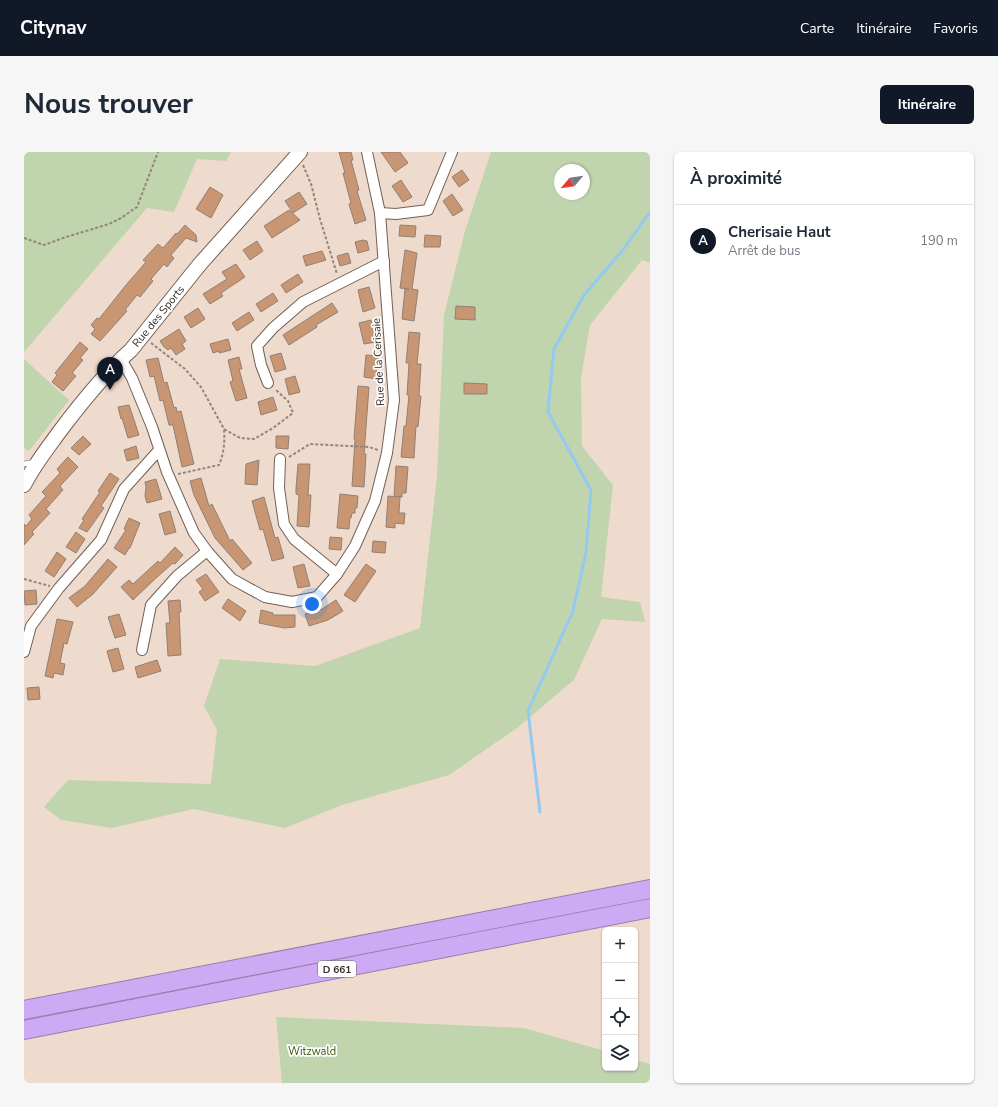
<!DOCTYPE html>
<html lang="fr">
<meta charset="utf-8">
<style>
body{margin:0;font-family:"Nunito Sans",sans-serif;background:#f6f6f7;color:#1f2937}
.controls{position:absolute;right:12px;bottom:12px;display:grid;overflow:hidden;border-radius:6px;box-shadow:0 1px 3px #0004}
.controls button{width:36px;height:36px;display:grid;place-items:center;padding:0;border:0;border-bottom:1px solid #e0e1e3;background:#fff;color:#1f2937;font:20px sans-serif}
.compass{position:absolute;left:530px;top:12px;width:36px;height:36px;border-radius:50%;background:#fff;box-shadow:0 1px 3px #0004;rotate:241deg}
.you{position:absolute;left:288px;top:452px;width:14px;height:14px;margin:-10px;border:3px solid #fff;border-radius:50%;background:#1a73e8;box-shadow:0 0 0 6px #1a73e833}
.badge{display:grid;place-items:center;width:26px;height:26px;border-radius:50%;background:#111827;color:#fff;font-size:13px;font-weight:700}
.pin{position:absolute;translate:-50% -33px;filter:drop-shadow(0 1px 2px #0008)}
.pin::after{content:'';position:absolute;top:21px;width:14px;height:12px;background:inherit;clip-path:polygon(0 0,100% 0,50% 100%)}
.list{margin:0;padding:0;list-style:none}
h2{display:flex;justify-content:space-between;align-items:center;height:52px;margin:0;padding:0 16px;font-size:17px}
h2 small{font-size:13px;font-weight:400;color:#747a83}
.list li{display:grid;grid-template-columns:26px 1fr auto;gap:12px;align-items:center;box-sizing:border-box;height:72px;padding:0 16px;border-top:1px solid #e0e1e3}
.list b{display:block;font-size:15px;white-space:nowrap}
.list p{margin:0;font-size:13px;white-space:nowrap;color:#747a83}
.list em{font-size:13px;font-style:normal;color:#747a83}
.icon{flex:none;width:22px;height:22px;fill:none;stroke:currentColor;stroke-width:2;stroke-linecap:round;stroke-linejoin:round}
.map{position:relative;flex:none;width:626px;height:931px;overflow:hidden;border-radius:6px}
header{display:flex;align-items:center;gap:24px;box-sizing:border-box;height:56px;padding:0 20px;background:#111827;color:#fff}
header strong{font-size:19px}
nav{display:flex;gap:22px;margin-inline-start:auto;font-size:14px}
.intro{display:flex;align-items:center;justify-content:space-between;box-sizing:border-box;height:96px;padding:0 24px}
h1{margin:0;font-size:28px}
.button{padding:10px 18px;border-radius:6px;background:#111827;color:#fff;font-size:14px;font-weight:700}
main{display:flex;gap:24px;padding:0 24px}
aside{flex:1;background:#fff;border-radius:6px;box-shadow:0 1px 3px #0004}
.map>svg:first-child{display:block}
.green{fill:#c0d4ae;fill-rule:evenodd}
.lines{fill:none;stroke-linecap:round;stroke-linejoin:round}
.stream{stroke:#92caf0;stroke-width:3}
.building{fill:#c89672;stroke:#928074}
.lane-casing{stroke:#706054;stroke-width:6}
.street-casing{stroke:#706054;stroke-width:12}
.secondary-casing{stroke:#706054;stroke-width:16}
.highway-casing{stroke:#977eab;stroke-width:20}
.path{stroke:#93857c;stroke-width:2;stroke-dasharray:3 2;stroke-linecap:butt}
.lane{stroke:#fff;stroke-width:5}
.street{stroke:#fff;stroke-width:10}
.secondary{stroke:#fff;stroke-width:14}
.highway{stroke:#cdaaf3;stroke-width:18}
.labels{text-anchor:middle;stroke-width:3.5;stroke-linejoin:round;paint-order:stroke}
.shield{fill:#fff;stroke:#706b67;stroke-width:1}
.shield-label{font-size:10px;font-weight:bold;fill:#322b26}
.street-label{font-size:11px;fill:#322b26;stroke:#fff}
.park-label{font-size:11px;fill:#395808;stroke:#fff}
</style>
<header>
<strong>Citynav</strong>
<nav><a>Carte</a><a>Itinéraire</a><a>Favoris</a></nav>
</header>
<div class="intro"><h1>Nous trouver</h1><a class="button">Itinéraire</a></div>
<main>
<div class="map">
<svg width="626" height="931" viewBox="0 0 626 931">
<rect width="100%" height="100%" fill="#efdbce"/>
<g class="green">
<polygon points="0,0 207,0 202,9 173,7 150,60 123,56 0,200"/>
<path d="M467 0H626V111L618 108 566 173 557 226 558 294 589 333 577 445 616 450 621 470 578 467 550 528 493 576 425 623 318 653 261 676 170 657 88 676 37 668 20 655 44 628 187 632 193 578 180 554 196 507 291 514 396 476 413 324 420 163 441 79ZM536 18H560V42H536Z"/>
<polygon points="0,207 45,248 5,299 0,296"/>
<polygon points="252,865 500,876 581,899 581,916 611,916 611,908 626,912 626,931 258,931"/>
</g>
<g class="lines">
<polyline class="stream" points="516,660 504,559 549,459 562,400 567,338 524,260 530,197 560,143 598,99 626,60"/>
</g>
<g class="building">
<polygon points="315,0 327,0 329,8 327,8 335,38 333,39 342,68 331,72 325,52 327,51 319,21 321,21"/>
<polygon points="357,0 376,0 384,11 371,20"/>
<polygon points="438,18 445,28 435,35 428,25"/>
<polygon points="377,28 388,45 379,50 368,34"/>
<polygon points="186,35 199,43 187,66 172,57"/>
<polygon points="275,40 283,52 269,61 261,49"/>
<polygon points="428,42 439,58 429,64 419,49"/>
<polygon points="265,58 276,68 248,86 240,74"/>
<polygon points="161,73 172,83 173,90 162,86 147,103 150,106 143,115 140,112 127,127 129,129 116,145 113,143 101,158 103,159 76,189 67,182 71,177 67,173 73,166 75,167 102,133 122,110 119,108 134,92 139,96 152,81 153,82"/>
<polygon points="376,73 392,74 391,85 375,84"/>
<polygon points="401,83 417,84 416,95 400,95"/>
<polygon points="339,88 343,89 345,98 334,101 331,90"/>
<polygon points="233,89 239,99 226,108 219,98"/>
<polygon points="381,98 393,101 388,137 394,138 390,169 378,167 381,137 385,137 376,136"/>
<polygon points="298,99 302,108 282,114 279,104"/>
<polygon points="324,101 327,111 316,114 313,104"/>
<polygon points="212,112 221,125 197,141 199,144 186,152 179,142 203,127 198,120"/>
<polygon points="274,122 279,130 262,141 257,133"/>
<polygon points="345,135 351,156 339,160 334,138"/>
<polygon points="249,141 254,149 237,160 232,152"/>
<polygon points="308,151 314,160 292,173 293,175 265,193 259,183"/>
<polygon points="432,154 451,155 451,168 431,167"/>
<polygon points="174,156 181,167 167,176 160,165"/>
<polygon points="225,160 230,168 213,179 208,171"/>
<polygon points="347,168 352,190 340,192 335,171"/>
<polygon points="155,177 162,189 158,192 161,197 152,203 147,196 144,198 140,195 136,189"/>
<polygon points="385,180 396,181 393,212 397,212 395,244 397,244 394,275 392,274 390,306 377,305 380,274 382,274 385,243 383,243 385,211 382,211"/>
<polygon points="204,187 207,198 195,201 195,199 189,201 186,192"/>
<polygon points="56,190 64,197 56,206 59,208 48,221 52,224 39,239 28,230 33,223 31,221"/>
<polygon points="257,201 262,217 251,220 246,204"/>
<polygon points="342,203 354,204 352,227 340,225"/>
<polygon points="215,205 218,217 215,217 223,246 212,249 206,230 209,229 204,208"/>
<polygon points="134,206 140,231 143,230 150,256 152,255 153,260 157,259 170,312 158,315 149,273 145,273 139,248 136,249 130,224 126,225 122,208"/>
<polygon points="271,224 276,240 265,243 261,227"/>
<polygon points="440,231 463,232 463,242 440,242"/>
<polygon points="334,234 345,235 340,302 342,302 340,335 328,334 331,288 330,287"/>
<polygon points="249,245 253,258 237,263 234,250"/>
<polygon points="105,253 115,283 104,286 98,266 97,267 94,255"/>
<polygon points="59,284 67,292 55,303 47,296"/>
<polygon points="252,284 265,284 264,297 252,296"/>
<polygon points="112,294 115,306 103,309 100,298"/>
<polygon points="44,305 54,315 36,334 39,338 22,357 26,361 8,380 10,382 0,393 0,372 2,374 8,367 5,363 22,344 18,340 36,321 33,317"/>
<polygon points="235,308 233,333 221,332 222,312"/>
<polygon points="274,312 286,312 284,343 287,343 285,375 273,374 275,343 272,342 272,336 273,336 272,336"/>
<polygon points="372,314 384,315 382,341 378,341 378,345 370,345"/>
<polygon points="86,321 95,327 77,354 80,356 63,380 55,376 60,368 58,367 76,340 74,339"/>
<polygon points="177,326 185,354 188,352 206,389 208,387 228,411 219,418 191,386 170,343 166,329"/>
<polygon points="132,327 138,347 123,351 121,344 122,335 121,330"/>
<polygon points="316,342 334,344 333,356 331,356 331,361 328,361 327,366 326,365 325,377 313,376"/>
<polygon points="364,344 376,345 375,361 381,361 380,372 371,371 371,376 362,375"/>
<polygon points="240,345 251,386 254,385 260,406 248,409 239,377 236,378 228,349"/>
<polygon points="146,359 152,380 141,383 135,362"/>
<polygon points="105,366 116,371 106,396 105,396 101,403 90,396 102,378 100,377"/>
<polygon points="52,380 61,387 52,401 42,395"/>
<polygon points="306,385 318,386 317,398 305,397"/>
<polygon points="349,389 362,390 361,401 348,400"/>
<polygon points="151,395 159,403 151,412 149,411 132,426 109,448 97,435 105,428 109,432 134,409 136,411"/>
<polygon points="33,400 42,407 30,425 21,419"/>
<polygon points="84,407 93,415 69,442 53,455 45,446 61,434"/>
<polygon points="280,412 286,434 274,436 269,415"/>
<polygon points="342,412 352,419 331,450 320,443"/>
<polygon points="182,422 195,440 181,449 175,440 179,437 172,428"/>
<polygon points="12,438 13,452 1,453 0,439"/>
<polygon points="204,447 222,459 216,469 198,456"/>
<polygon points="156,448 157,460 155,460 157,503 144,504 142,471 146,471 144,449"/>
<polygon points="312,448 319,459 304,468 285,474 281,462 298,457"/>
<polygon points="237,458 249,461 249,463 271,463 271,475 260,476 235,471"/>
<polygon points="95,462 102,483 91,486 84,465"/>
<polygon points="33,467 49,470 43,492 40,491 36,511 41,512 39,523 30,521 29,526 21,524"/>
<polygon points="94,496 100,517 89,520 83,499"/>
<polygon points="133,508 137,519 114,526 111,515"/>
<polygon points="15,535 16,547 4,548 3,536"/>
</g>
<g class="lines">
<defs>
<polyline id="lane" points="0,312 11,310"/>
<g id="street">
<polyline points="356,61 372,62 404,58 428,0"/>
<polyline points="97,207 108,226 128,275 143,320 170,381 183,399 208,427 241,445 268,450 293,445 313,422 331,394 351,349 363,301 370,248 356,61 343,0"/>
<polyline points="244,231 237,213 233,194 249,176 279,150 360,109"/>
<polyline points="256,307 255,336 260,372 270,387 313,422"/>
<polyline points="118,498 127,453 153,424 183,399"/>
<polyline points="0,500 7,474 35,436 77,388 100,337 135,298"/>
</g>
<path id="secondary" d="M0 333C10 313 23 297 36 279 57 251 80 222 107 198L176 112 276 0"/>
<g id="highway">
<polyline points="0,858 626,737"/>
<polyline points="0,878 626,756"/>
</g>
</defs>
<use href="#lane" class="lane-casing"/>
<use href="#street" class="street-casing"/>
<use href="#secondary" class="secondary-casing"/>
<use href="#highway" class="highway-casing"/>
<g class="path">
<polyline points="279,13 287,32 296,67 313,122"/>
<polyline points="0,86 20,93 42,85 85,72 97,66 113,55 134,0"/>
<polyline points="127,191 161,217 177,235 200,277 216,286 230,287 249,276 269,261 264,249 252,238"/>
<polyline points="265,305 286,292 345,295 354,298"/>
<path d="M154 322 195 313C200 301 201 289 200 277"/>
<polyline points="0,427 26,434"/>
</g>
<use href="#lane" class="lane"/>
<use href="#street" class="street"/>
<use href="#secondary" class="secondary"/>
<use href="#highway" class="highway"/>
</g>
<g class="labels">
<rect class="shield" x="294" y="809" width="38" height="16" rx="3"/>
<g class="shield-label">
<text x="313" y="821">D 661</text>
</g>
<g class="street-label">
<text transform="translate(134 164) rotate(-51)" y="4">Rue des Sports</text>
<text transform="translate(354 210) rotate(-93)" y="4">Rue de la Cerisaie</text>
</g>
<g class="park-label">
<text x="288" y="903">Witzwald</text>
</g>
</g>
</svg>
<div class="controls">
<button>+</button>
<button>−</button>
<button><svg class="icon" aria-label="locate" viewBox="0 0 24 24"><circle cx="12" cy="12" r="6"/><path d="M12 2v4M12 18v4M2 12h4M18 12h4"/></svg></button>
<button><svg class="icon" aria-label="layers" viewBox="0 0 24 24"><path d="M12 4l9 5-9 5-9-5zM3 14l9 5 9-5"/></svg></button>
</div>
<svg class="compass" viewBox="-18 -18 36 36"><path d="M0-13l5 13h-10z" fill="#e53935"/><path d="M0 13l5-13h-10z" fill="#747a83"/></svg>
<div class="you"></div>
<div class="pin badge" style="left:86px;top:238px">A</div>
</div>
<aside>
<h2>À proximité<small></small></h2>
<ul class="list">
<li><span class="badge">A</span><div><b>Cherisaie Haut</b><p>Arrêt de bus</p></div><em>190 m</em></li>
</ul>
</aside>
</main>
